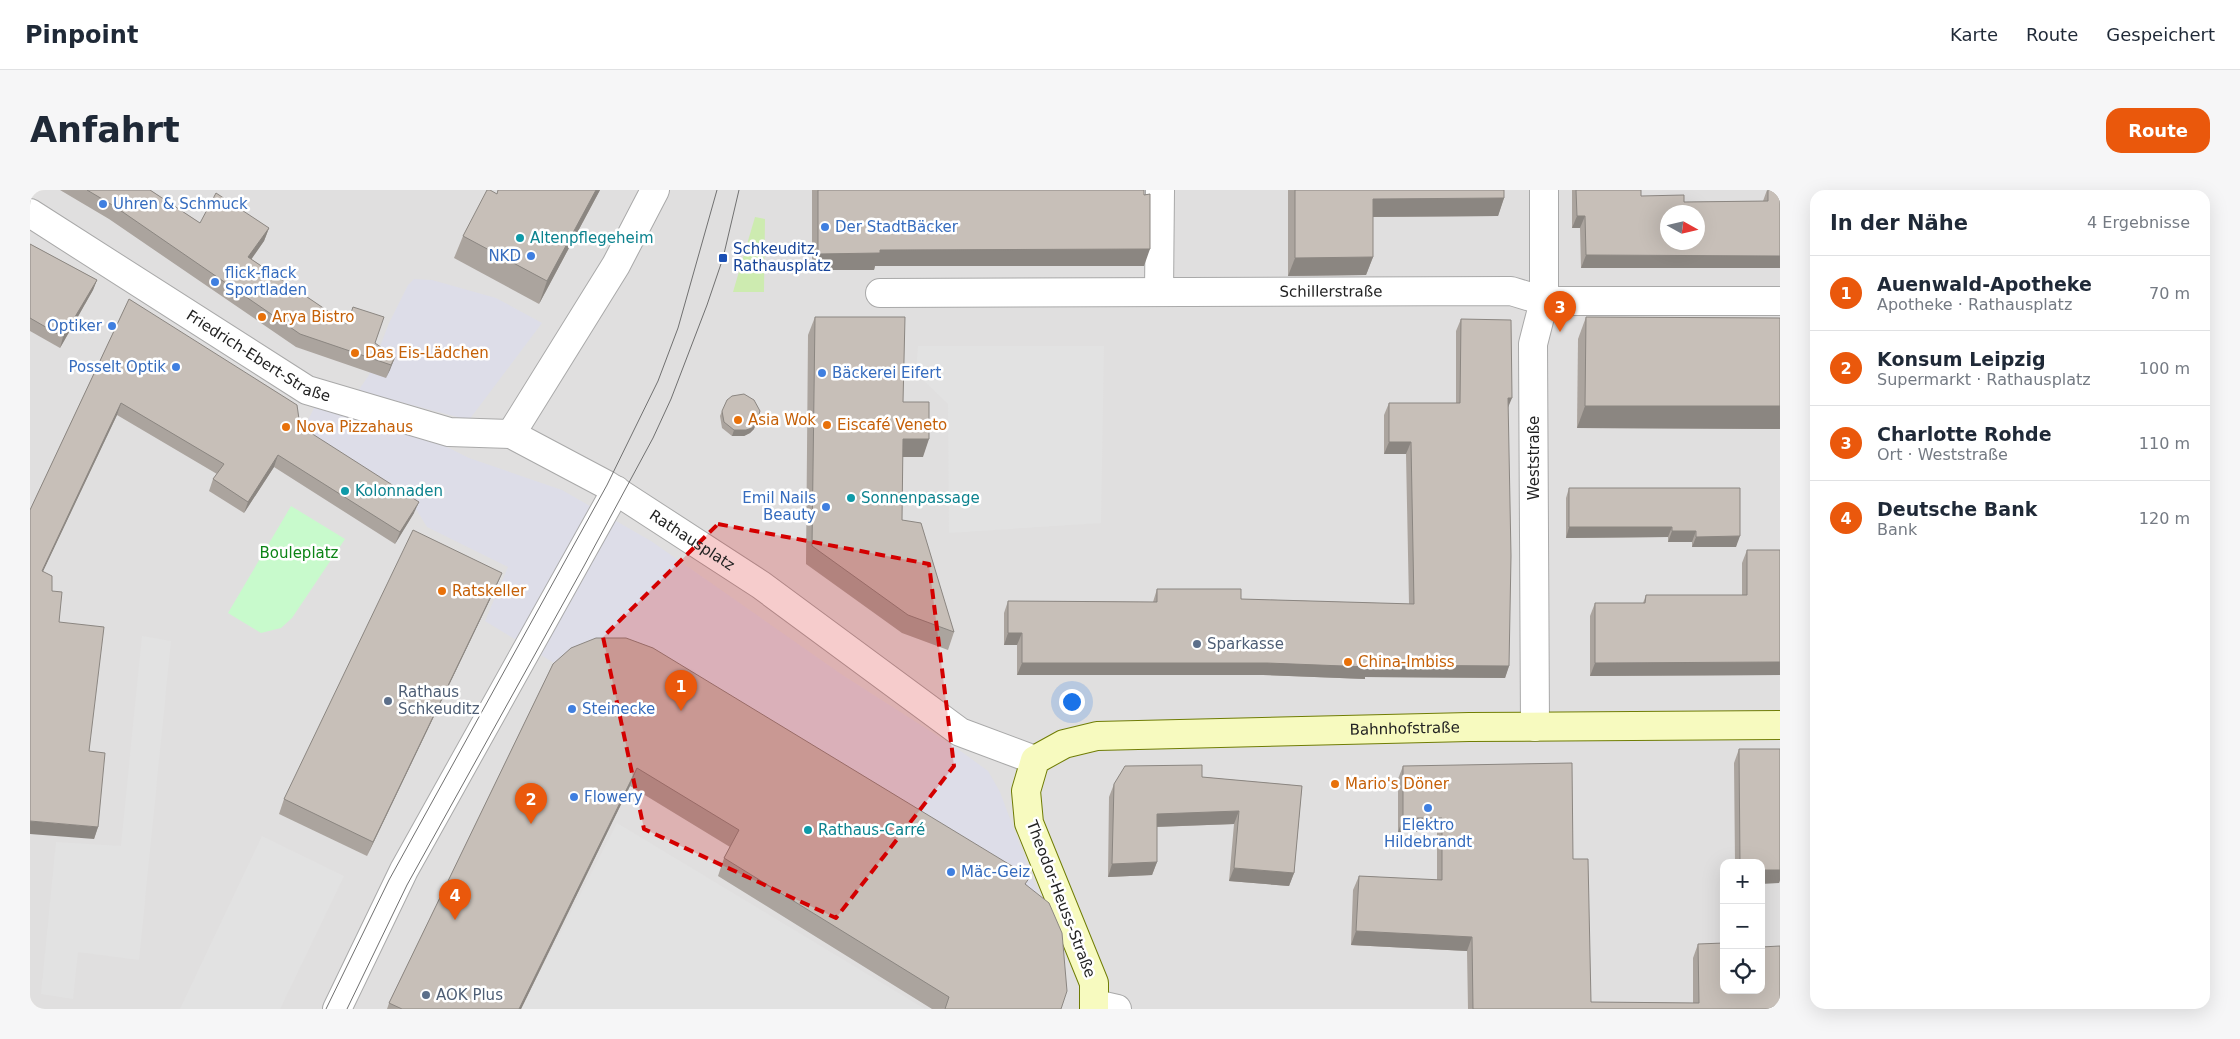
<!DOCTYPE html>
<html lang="de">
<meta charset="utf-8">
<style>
body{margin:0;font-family:"DejaVu Sans",sans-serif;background:#f6f6f7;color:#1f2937}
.controls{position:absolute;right:15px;bottom:15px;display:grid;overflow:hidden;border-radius:10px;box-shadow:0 5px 20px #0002}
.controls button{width:45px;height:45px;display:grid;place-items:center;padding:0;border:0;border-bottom:1px solid #e0e1e3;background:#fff;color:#1f2937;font:25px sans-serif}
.compass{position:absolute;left:1630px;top:15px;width:45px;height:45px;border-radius:50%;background:#fff;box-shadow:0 5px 20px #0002;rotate:98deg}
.you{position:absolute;left:1041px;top:511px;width:18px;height:18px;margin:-12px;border:4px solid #fff;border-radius:50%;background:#1a73e8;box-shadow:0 0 0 8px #1a73e833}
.badge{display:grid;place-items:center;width:32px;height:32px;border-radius:50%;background:#ea580c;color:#fff;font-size:16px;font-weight:700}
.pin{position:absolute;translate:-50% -41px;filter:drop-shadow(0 1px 2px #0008)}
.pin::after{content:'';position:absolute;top:26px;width:18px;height:15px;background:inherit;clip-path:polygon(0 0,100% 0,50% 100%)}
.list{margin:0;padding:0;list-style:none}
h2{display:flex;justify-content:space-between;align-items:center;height:65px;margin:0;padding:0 20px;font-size:21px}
h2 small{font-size:16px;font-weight:400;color:#747a83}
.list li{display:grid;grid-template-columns:32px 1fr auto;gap:15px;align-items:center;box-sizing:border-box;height:75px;padding:0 20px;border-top:1px solid #e0e1e3}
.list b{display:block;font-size:19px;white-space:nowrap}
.list p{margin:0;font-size:16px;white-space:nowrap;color:#747a83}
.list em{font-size:16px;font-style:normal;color:#747a83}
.icon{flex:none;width:28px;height:28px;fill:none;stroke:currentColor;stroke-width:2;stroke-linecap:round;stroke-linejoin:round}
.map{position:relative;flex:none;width:1750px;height:819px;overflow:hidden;border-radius:15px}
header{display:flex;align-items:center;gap:30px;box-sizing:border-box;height:70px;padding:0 25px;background:#fff;border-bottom:1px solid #e0e1e3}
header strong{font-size:24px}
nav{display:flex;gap:28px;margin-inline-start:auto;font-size:18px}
.intro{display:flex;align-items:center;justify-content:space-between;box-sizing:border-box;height:120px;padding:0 30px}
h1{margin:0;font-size:35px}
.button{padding:12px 22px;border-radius:15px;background:#ea580c;color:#fff;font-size:18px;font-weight:700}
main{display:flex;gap:30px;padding:0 30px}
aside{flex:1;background:#fff;border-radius:15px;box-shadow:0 5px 20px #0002}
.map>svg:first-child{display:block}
.residential{fill:#e0dfdf;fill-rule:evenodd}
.grass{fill:#cdebb0}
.park{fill:#c8facc}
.parking{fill:#e2e2e2}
.plaza{fill:#dddde8}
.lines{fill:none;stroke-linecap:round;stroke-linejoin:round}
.street-casing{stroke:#a9a9a9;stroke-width:30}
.secondary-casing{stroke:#707d05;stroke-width:30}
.street{stroke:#fff;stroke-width:28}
.secondary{stroke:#f7fabf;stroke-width:28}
.tram{stroke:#707070;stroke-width:1}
.wall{fill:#aba49e}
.shaded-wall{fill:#8b8681}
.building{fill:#c7bfb8;stroke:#8b8681;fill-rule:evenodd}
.marked{fill:#d40000;fill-opacity:0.2;stroke:#d40000;stroke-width:4;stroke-dasharray:10 6;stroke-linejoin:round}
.shop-dot{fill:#3f7fe0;stroke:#fff;stroke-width:2}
.culture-dot{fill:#0f9aa8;stroke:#fff;stroke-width:2}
.transit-dot{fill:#1a4fb4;stroke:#fff;stroke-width:2}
.food-dot{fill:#e8710a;stroke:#fff;stroke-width:2}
.service-dot{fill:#5c6f8a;stroke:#fff;stroke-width:2}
.labels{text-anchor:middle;stroke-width:5;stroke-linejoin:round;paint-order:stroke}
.shop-label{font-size:15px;fill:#366cbe;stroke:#fff;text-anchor:start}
.culture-label{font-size:15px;fill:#0d838f;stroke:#fff;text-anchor:start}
.transit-label{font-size:15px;fill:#164399;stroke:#fff;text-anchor:start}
.street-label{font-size:15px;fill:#222;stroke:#fff}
.food-label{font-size:15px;fill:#c56008;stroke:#fff;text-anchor:start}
.park-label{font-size:15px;fill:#0c8416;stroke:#fff}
.service-label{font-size:15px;fill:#4e5e75;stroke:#fff;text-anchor:start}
</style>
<header>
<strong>Pinpoint</strong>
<nav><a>Karte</a><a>Route</a><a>Gespeichert</a></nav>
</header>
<div class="intro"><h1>Anfahrt</h1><a class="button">Route</a></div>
<main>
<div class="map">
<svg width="1750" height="819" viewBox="0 0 1750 819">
<rect width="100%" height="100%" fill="#f2efe9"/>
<path class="residential" d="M0 0H1750V819H0ZM1638 22H1668V52H1638ZM1694 673H1731V800H1694Z"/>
<polygon class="grass" points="725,27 735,29 734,102 703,102"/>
<polygon class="park" points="261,316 315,349 262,428 251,438 231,443 198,423"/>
<g class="parking">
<polygon points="888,156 1074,156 1071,333 919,343 918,214 886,183"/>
<polygon points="112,446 141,451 109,770 48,762 43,809 11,804 26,652 91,656"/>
<polygon points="587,633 895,819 491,819"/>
<polygon points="232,646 314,686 250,819 150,819"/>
</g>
<g class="plaza">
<polygon points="384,89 402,90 466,108 512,133 439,230 328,201 339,185 359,133 378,95"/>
<polygon points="287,212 375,236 439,268 532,300 621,351 811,484 925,557 958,581 970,602 1012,715 529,476 455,431 478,377 397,337 386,319 271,244"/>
</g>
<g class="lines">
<defs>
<g id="street">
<path id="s1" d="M0 23 277 200 419 242 481 244 577 295 731 395 930 542 1005 570"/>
<polyline points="1129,102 1130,0"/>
<path id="s2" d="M850 103 1481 101 1514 111H1750"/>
<polyline points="481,244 586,75 625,0"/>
<polyline points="1505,537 1503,154 1514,111 1514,0"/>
<polyline points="1065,814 1087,819"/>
<polyline points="307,819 374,680 586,300"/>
</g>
<g id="secondary">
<path id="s3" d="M1064 819V793L999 633 996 601 1005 570 1034 554 1067 546 1439 537 1750 535"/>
</g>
</defs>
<use href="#street" class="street-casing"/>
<use href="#secondary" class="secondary-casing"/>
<use href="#street" class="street"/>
<use href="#secondary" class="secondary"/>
<g class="tram">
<polyline points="296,819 359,690 577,295 628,191 648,138 687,0"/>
<polyline points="317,819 377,695 554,376 623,248 641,209 677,115 693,68 709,0"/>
</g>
</g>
<g class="wall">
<polygon points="30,0 120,0 170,33 239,38 234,51 221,69 365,167 356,188 266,157 79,29"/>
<polygon points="570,0 509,114 424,68 433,46 467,4"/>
<polygon points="782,0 1114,0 1114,76 845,76 844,80 782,80"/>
<polygon points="1258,0 1474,0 1474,8 1468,26 1343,27 1343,67 1336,85 1258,86"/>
<polygon points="1542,0 1611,0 1611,6 1654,12 1733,11 1737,0 1750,0 1750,78 1551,78 1550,38 1542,38"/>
<polygon points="0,54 67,90 63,100 30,158 0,141"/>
<polygon points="99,109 270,236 384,323 365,354 244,277 214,323 179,301 183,289 187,284 87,225 13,381 22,401 59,561 68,637 64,649 0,320"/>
<polygon points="785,127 873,212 893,267 872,267 872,330 924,442 918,460 872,443 776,374 778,145"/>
<polygon points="1556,127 1750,128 1750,239 1547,238 1548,149"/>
<polygon points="1431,129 1478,218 1479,476 1475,488 1335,487 1335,489 1233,485 987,485 987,455 974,455 974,423 978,411 1123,412 1127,399 1211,409 1379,414 1376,264 1354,264 1354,225 1359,213 1426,213 1426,141"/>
<polygon points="692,221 730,221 724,239 720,243 714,246 702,246 692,238 690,226"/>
<polygon points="1539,298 1710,298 1706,357 1662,357 1662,352 1638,352 1638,347 1536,348 1536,308"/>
<polygon points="1717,360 1750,360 1750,485 1560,486 1560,426 1565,413 1613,413 1616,405 1712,405 1712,373"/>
<polygon points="466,397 337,666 249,624 254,609"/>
<polygon points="523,474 997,695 1031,819 902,819 688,686 694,668 700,657 600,596 491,819 357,819 359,813"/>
<polygon points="1709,559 1750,559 1750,690 1749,693 1731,673 1705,673 1704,573"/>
<polygon points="1373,576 1543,669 1561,812 1663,813 1663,768 1668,754 1750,819 1438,819 1437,761 1321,755 1323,700 1329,686 1407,690 1407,642 1368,642 1368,589"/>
<polygon points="1172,587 1272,596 1264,683 1259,696 1199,691 1204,634 1127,637 1127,672 1122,685 1078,687 1079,607 1084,594"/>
</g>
<g class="shaded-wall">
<polygon points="566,0 570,0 509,114 517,91"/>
<polygon points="1474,8 1468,26 1336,27 1343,9"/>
<polygon points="1547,26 1555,26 1550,38 1542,38"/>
<polygon points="239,38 234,51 214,80 218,67"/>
<polygon points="1120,59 1114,76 845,76 844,80 782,80 788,64 850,60"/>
<polygon points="1556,65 1750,66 1750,78 1551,78"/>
<polygon points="1343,67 1336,85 1258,86 1265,68"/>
<polygon points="67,90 63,100 30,158 33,147"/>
<polygon points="365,167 360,180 356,188 361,175"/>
<polygon points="1478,208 1482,208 1477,220"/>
<polygon points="91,213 87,225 8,392 12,381"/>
<polygon points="1555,216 1750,216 1750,239 1547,238"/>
<polygon points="726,233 724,239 720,243 714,246 702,246 704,240"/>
<polygon points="873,249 899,249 893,267 866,267"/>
<polygon points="1359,252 1381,252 1376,264 1354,264"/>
<polygon points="248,265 244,277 214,323 218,312"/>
<polygon points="389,312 384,323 365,354 370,342"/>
<polygon points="1539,337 1642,337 1638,347 1536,348"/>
<polygon points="1642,341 1666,341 1662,352 1638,352"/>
<polygon points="1710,346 1706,357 1662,357 1666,347"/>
<polygon points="472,383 466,397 337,666 343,652"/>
<polygon points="978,443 992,443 987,455 974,455"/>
<polygon points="1750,472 1750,485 1560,486 1565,473"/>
<polygon points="992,473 1237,473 1339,475 1479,476 1475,488 1335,487 1335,489 1233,485 987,485"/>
<polygon points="607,578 600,596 491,819 489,819"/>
<polygon points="1209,621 1204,634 1122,637 1127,624"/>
<polygon points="1373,628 1412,628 1407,642 1368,642"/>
<polygon points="0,631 68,637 64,649 0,644"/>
<polygon points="1127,672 1122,685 1078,687 1082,674"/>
<polygon points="1204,678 1264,683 1259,696 1199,691"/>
<polygon points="1731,680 1750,680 1750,690 1749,693 1731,694"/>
<polygon points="1326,741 1442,747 1437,761 1321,755"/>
</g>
<g class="building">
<polygon points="57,0 120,0 170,33 186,3 239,38 218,67 317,134 323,117 354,127 345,153 365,167 361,175 270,144 84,16"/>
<polygon points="457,0 460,0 467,4 468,0 566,0 517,91 433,46"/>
<polygon points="788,0 1114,0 1114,5 1120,4 1120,59 850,60 850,63 788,64"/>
<polygon points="1265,0 1474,0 1474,8 1343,9 1343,67 1265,68"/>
<path d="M1546 0H1611V6L1654 5V12L1738 11V0H1750V66L1556 65 1555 26H1547ZM1638 22H1668V52H1638Z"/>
<polygon points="0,54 67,90 33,147 0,128"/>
<polygon points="99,109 267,215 270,236 389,312 370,342 248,265 218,312 183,289 194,274 91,213 12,381 22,386 22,401 32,402 29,432 74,437 59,561 75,563 68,637 0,631 0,320"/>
<polygon points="785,127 875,127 873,212 899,212 899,249 873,249 872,330 891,333 924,442 878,425 782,356"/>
<polygon points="1556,127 1750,128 1750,216 1555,216"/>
<polygon points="1431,129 1481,130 1482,208 1478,208 1481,366 1479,476 1339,475 1339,477 1237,473 992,473 992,443 978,443 978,411 1127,412 1127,399 1211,399 1211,409 1384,414 1381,252 1359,252 1359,213 1430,213"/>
<polygon points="714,204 724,210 730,221 726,233 722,238 716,240 704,240 694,232 692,221 697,210 702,206"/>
<polygon points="1539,298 1710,298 1710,346 1666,347 1666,341 1642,341 1642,337 1539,337"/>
<polygon points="383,340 472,383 343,652 254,609"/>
<polygon points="1717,360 1750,360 1750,472 1565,473 1565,413 1615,413 1616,405 1717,405"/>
<polygon points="566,448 596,448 623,458 1000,687 995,694 1019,713 1032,743 1037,801 1031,819 915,819 919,807 694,668 709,640 607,578 489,819 372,819 359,813 523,474 541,458"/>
<polygon points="1709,559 1750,559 1750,680 1731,680 1731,673 1710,673"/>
<polygon points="1542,573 1543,669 1558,669 1561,812 1669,813 1668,754 1694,753 1694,800 1731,800 1731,757 1750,756 1750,819 1443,819 1442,747 1326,741 1329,686 1412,690 1412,628 1373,628 1373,576"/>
<polygon points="1172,575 1172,587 1272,596 1264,683 1204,678 1209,621 1127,624 1127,672 1082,674 1084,594 1095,576"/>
</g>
<path class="marked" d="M688 334 899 374 924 576 806 728 614 639 573 447Z"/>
<g class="shop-dot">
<circle cx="73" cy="14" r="5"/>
<circle cx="795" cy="37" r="5"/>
<circle cx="501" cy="66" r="5"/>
<circle cx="185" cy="92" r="5"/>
<circle cx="82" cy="136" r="5"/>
<circle cx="146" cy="177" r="5"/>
<circle cx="792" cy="183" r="5"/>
<circle cx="796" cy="317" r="5"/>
<circle cx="542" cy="519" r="5"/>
<circle cx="544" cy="607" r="5"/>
<circle cx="1398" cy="618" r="5"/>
<circle cx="921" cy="682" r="5"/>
</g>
<g class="culture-dot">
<circle cx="490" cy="48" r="5"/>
<circle cx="315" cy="301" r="5"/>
<circle cx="821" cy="308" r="5"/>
<circle cx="778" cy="640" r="5"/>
</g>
<rect class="transit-dot" x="688" y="63" width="10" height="10" rx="2.5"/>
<g class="food-dot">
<circle cx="232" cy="127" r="5"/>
<circle cx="325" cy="163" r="5"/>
<circle cx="708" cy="230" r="5"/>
<circle cx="797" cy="235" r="5"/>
<circle cx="256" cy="237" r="5"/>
<circle cx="412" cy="401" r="5"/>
<circle cx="1318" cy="472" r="5"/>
<circle cx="1305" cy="594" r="5"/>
</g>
<g class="service-dot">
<circle cx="1167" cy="454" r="5"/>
<circle cx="358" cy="511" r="5"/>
<circle cx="396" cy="805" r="5"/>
</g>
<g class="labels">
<g class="shop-label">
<text x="83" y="19">Uhren &amp; Schmuck</text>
<text x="805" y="42">Der StadtBäcker</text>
<text x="491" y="71" text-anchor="end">NKD</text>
<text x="195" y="88">flick-flack<tspan x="195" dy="17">Sportladen</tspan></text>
<text x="72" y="141" text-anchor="end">Optiker</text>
<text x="136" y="182" text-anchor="end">Posselt Optik</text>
<text x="802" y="188">Bäckerei Eifert</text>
<text x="786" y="313" text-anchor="end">Emil Nails<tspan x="786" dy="17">Beauty</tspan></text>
<text x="552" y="524">Steinecke</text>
<text x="554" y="612">Flowery</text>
<text x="1398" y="640" text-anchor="middle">Elektro<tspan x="1398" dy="17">Hildebrandt</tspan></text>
<text x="931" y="687">Mäc-Geiz</text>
</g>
<g class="culture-label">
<text x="500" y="53">Altenpflegeheim</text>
<text x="325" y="306">Kolonnaden</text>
<text x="831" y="313">Sonnenpassage</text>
<text x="788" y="645">Rathaus-Carré</text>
</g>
<g class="transit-label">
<text x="703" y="64">Schkeuditz,<tspan x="703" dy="17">Rathausplatz</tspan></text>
</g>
<g class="street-label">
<text dy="5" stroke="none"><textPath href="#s2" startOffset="451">Schillerstraße</textPath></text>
<text dy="5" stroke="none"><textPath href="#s1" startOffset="270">Friedrich-Ebert-Straße</textPath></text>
<text transform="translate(1504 268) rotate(-90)" y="5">Weststraße</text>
<text dy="5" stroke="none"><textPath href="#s1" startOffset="749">Rathausplatz</textPath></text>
<text dy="5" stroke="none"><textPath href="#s3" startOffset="638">Bahnhofstraße</textPath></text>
<text transform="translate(1031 709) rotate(69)" y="5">Theodor-Heuss-Straße</text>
</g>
<g class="food-label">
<text x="242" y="132">Arya Bistro</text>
<text x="335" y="168">Das Eis-Lädchen</text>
<text x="718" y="235">Asia Wok</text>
<text x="807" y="240">Eiscafé Veneto</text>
<text x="266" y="242">Nova Pizzahaus</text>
<text x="422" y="406">Ratskeller</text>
<text x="1328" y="477">China-Imbiss</text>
<text x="1315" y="599">Mario's Döner</text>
</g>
<g class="park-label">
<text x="269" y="368">Bouleplatz</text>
</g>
<g class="service-label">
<text x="1177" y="459">Sparkasse</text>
<text x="368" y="507">Rathaus<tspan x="368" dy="17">Schkeuditz</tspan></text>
<text x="406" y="810">AOK Plus</text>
</g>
</g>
</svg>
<div class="controls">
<button>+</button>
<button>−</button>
<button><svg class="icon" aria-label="locate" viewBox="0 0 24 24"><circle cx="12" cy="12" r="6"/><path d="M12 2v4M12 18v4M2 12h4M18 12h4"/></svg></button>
</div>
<svg class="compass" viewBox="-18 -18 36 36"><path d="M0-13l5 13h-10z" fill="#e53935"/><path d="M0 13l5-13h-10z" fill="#747a83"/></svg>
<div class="you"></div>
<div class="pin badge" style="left:651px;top:521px">1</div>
<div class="pin badge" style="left:501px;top:634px">2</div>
<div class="pin badge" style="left:1530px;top:142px">3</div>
<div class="pin badge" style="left:425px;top:730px">4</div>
</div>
<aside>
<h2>In der Nähe<small>4 Ergebnisse</small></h2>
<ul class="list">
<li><span class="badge">1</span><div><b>Auenwald-Apotheke</b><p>Apotheke · Rathausplatz</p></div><em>70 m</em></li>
<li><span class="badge">2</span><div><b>Konsum Leipzig</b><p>Supermarkt · Rathausplatz</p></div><em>100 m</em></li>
<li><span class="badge">3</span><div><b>Charlotte Rohde</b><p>Ort · Weststraße</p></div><em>110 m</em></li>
<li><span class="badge">4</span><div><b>Deutsche Bank</b><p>Bank</p></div><em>120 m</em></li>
</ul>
</aside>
</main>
